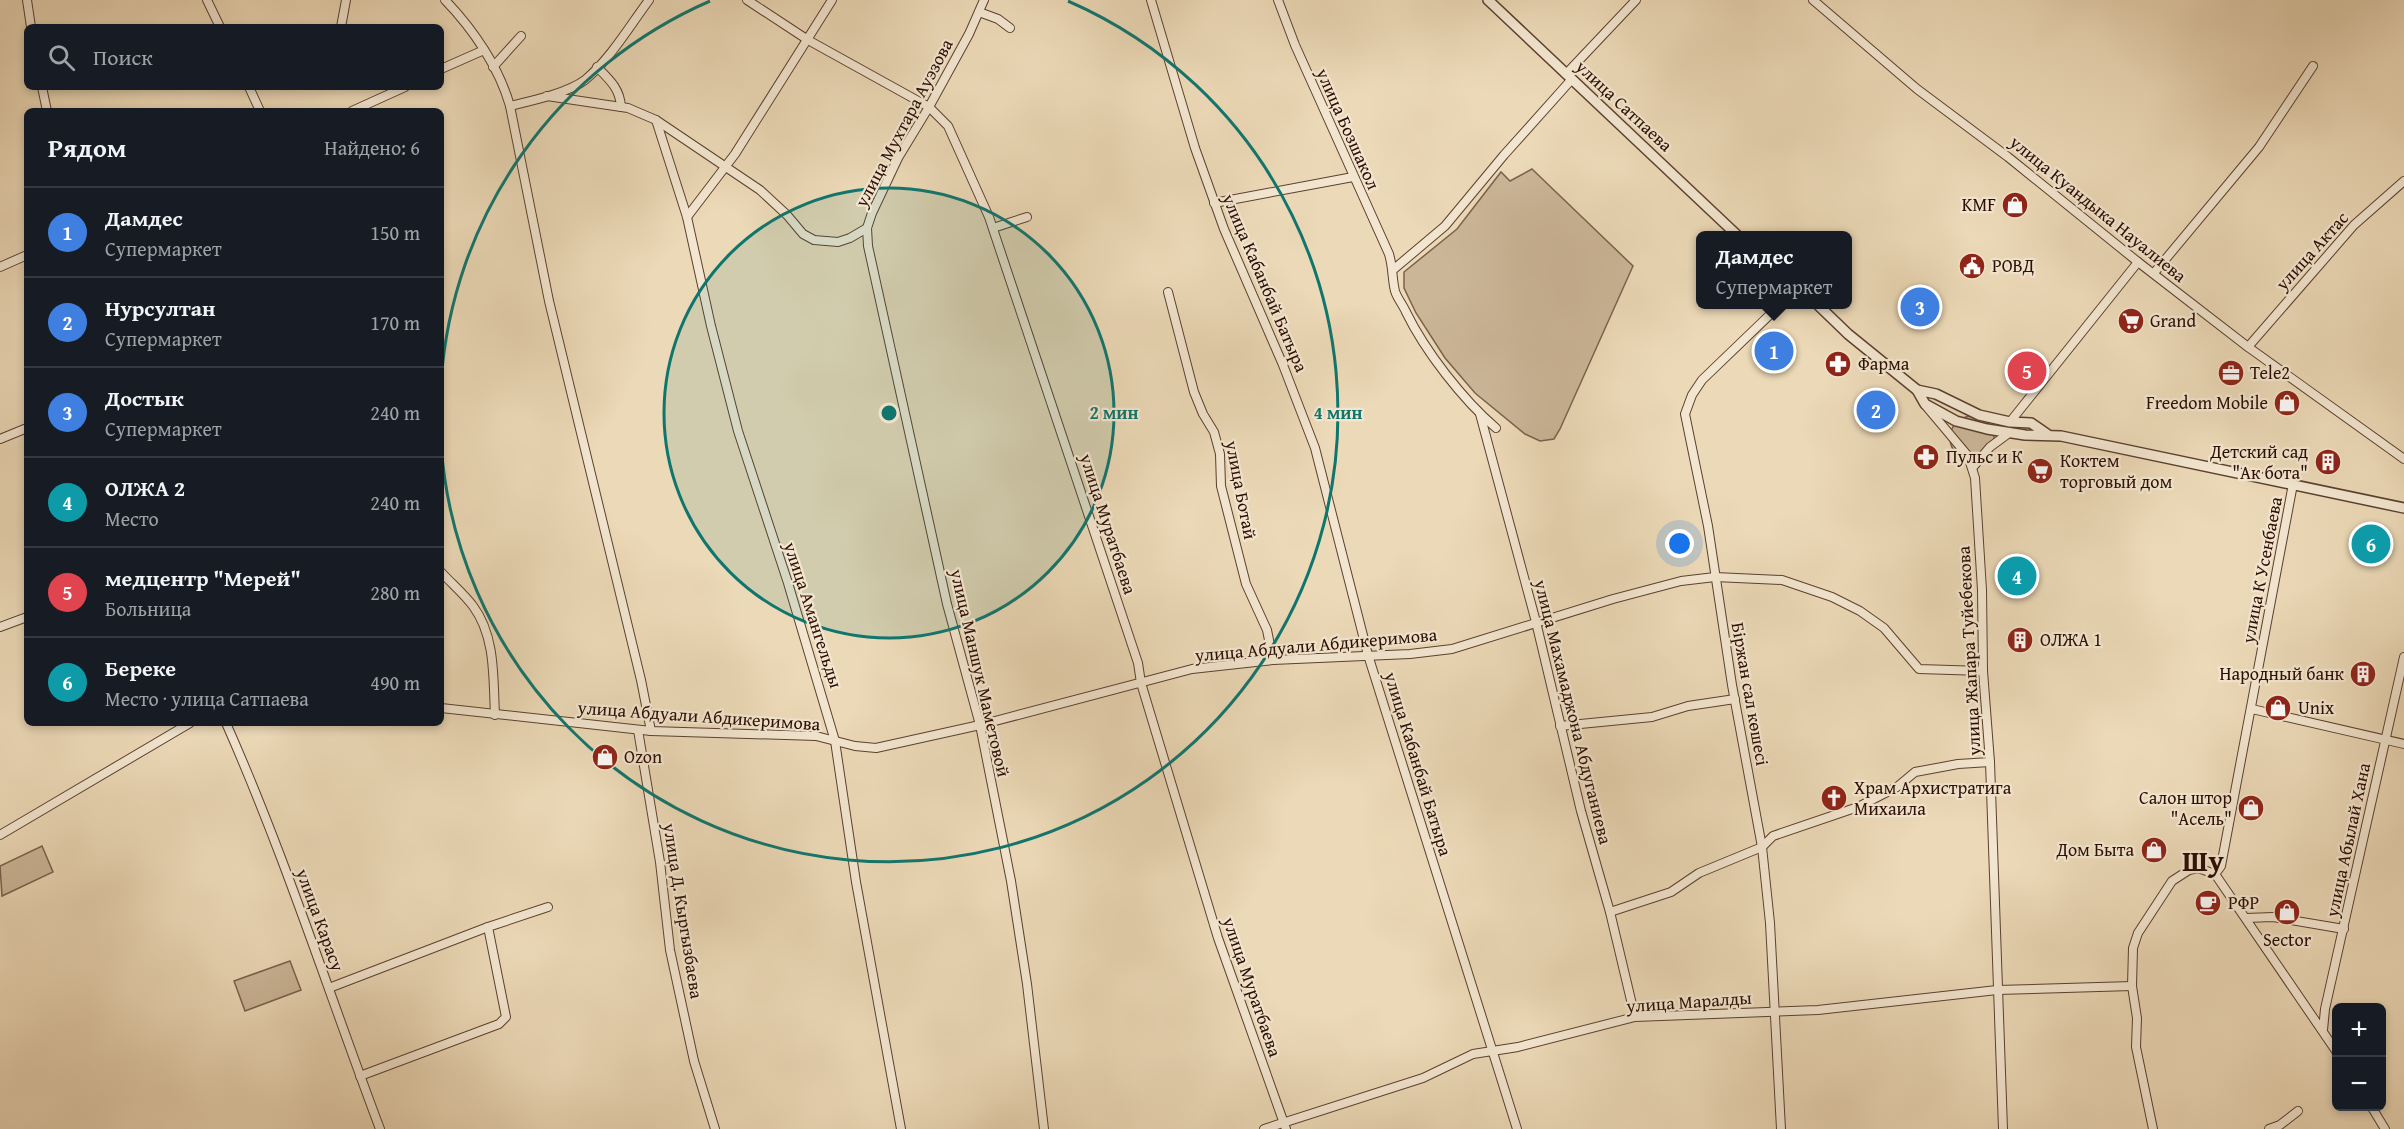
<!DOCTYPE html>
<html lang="ru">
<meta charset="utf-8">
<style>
body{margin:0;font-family:"Gentium Book Plus",serif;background:#20242c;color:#f1f3f6}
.controls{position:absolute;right:18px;bottom:18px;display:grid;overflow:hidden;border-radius:9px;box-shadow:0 3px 9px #0003}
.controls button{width:54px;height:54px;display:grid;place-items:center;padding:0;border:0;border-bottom:2px solid #363941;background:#171b24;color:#f1f3f6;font:30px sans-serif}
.you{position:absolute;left:1680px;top:544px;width:21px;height:21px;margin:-15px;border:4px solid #fff;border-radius:50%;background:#1a73e8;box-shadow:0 0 0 9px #1a73e833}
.badge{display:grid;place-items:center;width:39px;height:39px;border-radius:50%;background:#0f766e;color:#fff;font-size:20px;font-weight:700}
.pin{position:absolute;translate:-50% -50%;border:3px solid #fff;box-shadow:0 2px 6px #0006}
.popup{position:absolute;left:1696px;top:231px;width:156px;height:78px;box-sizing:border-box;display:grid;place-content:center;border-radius:9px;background:#171b24;filter:drop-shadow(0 2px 4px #0005);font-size:20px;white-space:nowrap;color:#9ea1a6}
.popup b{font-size:22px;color:#f1f3f6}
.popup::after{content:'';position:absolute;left:50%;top:100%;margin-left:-12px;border:12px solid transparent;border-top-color:#171b24}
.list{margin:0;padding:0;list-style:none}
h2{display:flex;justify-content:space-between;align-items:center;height:78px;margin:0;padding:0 24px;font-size:26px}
h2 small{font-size:20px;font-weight:400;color:#9ea1a6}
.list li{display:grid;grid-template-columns:39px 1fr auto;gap:18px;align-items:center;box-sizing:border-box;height:90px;padding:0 24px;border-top:2px solid #363941}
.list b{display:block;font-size:22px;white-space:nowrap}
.list p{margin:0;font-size:20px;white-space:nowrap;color:#9ea1a6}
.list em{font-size:20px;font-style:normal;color:#9ea1a6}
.icon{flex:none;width:33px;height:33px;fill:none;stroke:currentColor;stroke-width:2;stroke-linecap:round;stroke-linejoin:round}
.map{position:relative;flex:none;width:2404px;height:1129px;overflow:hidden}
.search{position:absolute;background:#171b24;box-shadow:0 3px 9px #0003;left:24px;top:24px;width:420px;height:66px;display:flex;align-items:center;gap:15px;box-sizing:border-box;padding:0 21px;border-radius:9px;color:#9ea1a6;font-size:22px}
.panel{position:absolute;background:#171b24;box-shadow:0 3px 9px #0003;left:24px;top:108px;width:420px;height:618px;border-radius:9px}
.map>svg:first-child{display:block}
.green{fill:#cbb698;stroke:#7b624d;stroke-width:1.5}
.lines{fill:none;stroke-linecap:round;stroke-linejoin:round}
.minor-casing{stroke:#5b402f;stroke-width:10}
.tertiary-casing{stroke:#5b402f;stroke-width:12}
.minor{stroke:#f3e6d0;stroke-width:8}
.tertiary{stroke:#f3e6d0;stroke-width:9}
.ring{fill:none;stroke:#0f766e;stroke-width:3}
.labels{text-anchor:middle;stroke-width:4.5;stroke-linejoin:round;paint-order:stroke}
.street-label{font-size:18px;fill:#2b0d02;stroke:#f3e6d0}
.poi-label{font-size:18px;fill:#2b0d02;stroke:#f3e6d0;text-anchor:start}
.town-label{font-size:30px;font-weight:bold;fill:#2b0d02;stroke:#f3e6d0}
.centre{fill:#0f766e;stroke:#f3e6d0;stroke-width:3}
.ring-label{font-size:18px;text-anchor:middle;font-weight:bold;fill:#0f766e;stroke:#f3e6d0;stroke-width:4.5;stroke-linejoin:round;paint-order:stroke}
</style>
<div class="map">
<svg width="2404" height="1129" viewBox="0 0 2404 1129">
<rect width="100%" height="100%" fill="#ecd9b7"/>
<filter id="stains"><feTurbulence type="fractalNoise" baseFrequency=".00333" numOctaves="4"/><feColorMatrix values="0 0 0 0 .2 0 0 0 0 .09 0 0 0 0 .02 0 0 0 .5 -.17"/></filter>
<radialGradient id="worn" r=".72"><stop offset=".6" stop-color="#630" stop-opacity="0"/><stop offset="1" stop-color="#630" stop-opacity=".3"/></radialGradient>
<g class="green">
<polygon points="1532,169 1633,266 1560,429 1554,439 1540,441 1525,434 1475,393 1445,358 1416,313 1404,288 1404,272 1457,229 1501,172 1510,181"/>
<circle cx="1972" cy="438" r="22"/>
<polygon points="42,846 53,872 2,896 0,866"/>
<polygon points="290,961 301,990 245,1011 234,981"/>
</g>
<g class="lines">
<defs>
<g id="minor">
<polyline points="27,0 31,27"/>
<polyline points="207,0 220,27"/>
<path d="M445 0C473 29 499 67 510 106L549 301 641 680 651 731"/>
<polyline points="747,0 808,40 929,107 948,126 989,217 1138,663 1141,683 1218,938 1286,1129"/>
<polyline points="984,0 969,34 929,107 898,158 872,213 867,228 868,246 947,604 980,725 1011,881 1027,984 1044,1129"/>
<polyline points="1151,0 1195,148 1224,229 1283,365 1315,448 1368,655 1517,1129"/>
<path d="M1278 0 1295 45 1389 254C1393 267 1392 279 1395 291 1397 298 1403 305 1406 312 1425 351 1463 400 1496 428"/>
<polyline points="1813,0 1917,89 2008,157 2138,262 2248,347 2404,459"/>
<polyline points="979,12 998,19 1010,28"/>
<polyline points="341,27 346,0"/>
<polyline points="493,67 521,36"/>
<path d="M597 67C610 80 620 89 621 107"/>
<polyline points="441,69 484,50"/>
<polyline points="1566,74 1636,0"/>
<polyline points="42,87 47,111"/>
<polyline points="249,87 260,111"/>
<polyline points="547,96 628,108 656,120 760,190 787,215 803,234 814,240 838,242 850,238 867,228"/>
<path d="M510 106C531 101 568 93 585 80 611 58 629 27 649 0"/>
<polyline points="352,111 405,87"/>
<polyline points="656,120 687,217 711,326 738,431 788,583 835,741 856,882 901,1129"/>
<polyline points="1214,203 1353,177"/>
<polyline points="687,217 735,154 832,0"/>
<polyline points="993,228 1027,217"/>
<polyline points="0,267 27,255"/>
<polyline points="1394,269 1445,226 1504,155 1572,79"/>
<polyline points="2154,273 2259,147 2313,66"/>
<polyline points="1168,292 1194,392 1203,414 1214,432 1220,454 1221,486 1246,584 1267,630 1273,660"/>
<polyline points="1781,304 1702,380 1692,395 1685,414 1708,526 1732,685 1762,847 1770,923 1781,1129"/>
<polyline points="2248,347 2354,225 2404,181"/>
<polyline points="1926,406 1968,456 1975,478 1982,590 1983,671 1990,762 2003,1129"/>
<polyline points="1480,414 1536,622 1581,811 1610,912 1635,1017"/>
<polyline points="2010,422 2138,262"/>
<polyline points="0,439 27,428"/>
<polyline points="1973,467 1990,447 2009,433"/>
<path d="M441 572C451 583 464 594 473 606 496 637 493 679 495 715"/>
<polyline points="0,627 27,617"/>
<polyline points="441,708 651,731 816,736 855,746 876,748 980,725 1192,669 1273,660 1410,654 1452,649 1613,599 1681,581 1715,577 1782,580 1832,597 1860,611 1884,628 1919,669 1983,671"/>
<polyline points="2252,709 2404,744"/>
<path d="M226 723C285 856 329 994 380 1129"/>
<polyline points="1560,726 1652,717 1688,706 1735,699"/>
<polyline points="638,730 660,862 670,950 694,1061 715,1129"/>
<polyline points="0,835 190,723"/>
<polyline points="2215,874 2221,866 2293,484"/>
<polyline points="2215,874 2336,1051"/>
<polyline points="1610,912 1671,892 1699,873 1762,847 1773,836 1858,807 1897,787 1915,772 1958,764 1990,762"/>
<polyline points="2246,918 2273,917 2344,929"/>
<polyline points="329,988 488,927 548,907"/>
<polyline points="2323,1030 2325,1009 2404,657"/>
<polyline points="360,1076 499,1024 506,1017 488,927"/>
<polyline points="2371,1106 2385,1129"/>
<polyline points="1264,1129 1423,1078 1473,1054 1518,1047 1635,1017 1818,1010 1997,990 2132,986"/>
<polyline points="2153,1129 2136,1047 2137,1018 2132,986 2133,948 2138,933 2172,881 2189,870 2198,868 2215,874"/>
<polyline points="2269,1129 2280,1125 2298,1111"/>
</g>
<g id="tertiary">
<polyline points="1488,0 1738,236"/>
<polyline points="1817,304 1848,334 1917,390 1925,404 1956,421 1987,429 2025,435 2061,436 2404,508"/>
<polyline points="1917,390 1936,394 1979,415 2010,422 2031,423 2047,434"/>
</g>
</defs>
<use href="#minor" class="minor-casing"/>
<use href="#tertiary" class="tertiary-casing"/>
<use href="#minor" class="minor"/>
<use href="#tertiary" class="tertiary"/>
</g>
<circle cx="889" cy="413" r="225" fill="#0f766e" fill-opacity=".12"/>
<g class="ring">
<circle cx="889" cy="413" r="225"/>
<path d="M441 382A449 449 0 0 1 710 1M1068 1A449 449 0 1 1 441 444"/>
</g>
<defs>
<symbol id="shop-disc" viewBox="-11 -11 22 22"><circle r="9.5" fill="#8f2418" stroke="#f3e6d0"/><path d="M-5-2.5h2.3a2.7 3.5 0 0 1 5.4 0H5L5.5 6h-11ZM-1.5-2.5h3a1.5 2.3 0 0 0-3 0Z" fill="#fff"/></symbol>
<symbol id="civic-disc" viewBox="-11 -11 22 22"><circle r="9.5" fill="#8f2418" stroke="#f3e6d0"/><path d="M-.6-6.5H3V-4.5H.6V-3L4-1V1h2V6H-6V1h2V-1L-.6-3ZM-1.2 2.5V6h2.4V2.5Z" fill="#fff"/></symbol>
<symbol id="supermarket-disc" viewBox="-11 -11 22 22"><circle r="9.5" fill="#8f2418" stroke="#f3e6d0"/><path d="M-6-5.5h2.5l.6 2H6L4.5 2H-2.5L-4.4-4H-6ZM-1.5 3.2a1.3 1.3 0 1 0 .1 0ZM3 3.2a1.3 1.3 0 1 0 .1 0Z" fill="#fff"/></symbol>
<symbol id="pharmacy-disc" viewBox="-11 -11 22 22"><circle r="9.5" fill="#8f2418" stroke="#f3e6d0"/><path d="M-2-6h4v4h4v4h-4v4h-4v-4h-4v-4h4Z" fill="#fff"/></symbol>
<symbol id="office-disc" viewBox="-11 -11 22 22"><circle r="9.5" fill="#8f2418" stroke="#f3e6d0"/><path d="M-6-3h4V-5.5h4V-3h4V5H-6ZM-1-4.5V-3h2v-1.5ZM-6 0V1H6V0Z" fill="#fff"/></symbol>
<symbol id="building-disc" viewBox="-11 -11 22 22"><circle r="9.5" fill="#8f2418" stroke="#f3e6d0"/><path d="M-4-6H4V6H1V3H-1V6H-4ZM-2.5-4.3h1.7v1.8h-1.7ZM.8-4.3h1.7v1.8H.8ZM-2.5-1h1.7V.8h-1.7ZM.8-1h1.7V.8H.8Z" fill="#fff"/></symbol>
<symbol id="church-disc" viewBox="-11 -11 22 22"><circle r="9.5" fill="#8f2418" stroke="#f3e6d0"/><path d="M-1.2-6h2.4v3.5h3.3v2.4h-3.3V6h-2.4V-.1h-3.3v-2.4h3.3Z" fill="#fff"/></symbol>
<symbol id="cafe-disc" viewBox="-11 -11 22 22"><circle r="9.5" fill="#8f2418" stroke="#f3e6d0"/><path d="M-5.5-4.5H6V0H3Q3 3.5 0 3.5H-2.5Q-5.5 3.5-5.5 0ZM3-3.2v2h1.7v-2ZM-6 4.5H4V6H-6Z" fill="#fff"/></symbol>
</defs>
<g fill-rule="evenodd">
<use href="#shop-disc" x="2000" y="190" width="30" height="30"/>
<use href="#civic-disc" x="1957" y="251" width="30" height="30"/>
<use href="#supermarket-disc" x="2116" y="306" width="30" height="30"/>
<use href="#pharmacy-disc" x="1823" y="349" width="30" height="30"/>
<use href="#office-disc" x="2216" y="358" width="30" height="30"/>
<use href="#shop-disc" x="2272" y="388" width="30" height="30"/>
<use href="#pharmacy-disc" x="1911" y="442" width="30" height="30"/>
<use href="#building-disc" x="2313" y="447" width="30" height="30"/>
<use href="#supermarket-disc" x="2025" y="456" width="30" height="30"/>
<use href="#building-disc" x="2005" y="625" width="30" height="30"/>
<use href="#building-disc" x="2348" y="659" width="30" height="30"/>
<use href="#shop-disc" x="2263" y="693" width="30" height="30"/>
<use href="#shop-disc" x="590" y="742" width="30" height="30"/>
<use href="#church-disc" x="1819" y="783" width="30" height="30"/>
<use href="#shop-disc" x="2236" y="793" width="30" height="30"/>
<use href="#shop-disc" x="2139" y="835" width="30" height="30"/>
<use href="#cafe-disc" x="2193" y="888" width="30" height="30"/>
<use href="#shop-disc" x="2272" y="897" width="30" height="30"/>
</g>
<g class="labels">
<g class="street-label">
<text transform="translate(1624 106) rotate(43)" y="6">улица Сатпаева</text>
<text transform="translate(904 123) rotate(-62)" y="6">улица Мухтара Ауэзова</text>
<text transform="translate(1348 129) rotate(66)" y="6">улица Бозшакол</text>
<text transform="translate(2098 209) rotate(39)" y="6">улица Куандыка Науалиева</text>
<text transform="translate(2312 251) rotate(-48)" y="6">улица Актас</text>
<text transform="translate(1265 283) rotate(67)" y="6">улица Кабанбай Батыра</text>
<text transform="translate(1241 490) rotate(79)" y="6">улица Ботай</text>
<text transform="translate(1108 524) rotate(72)" y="6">улица Муратбаева</text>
<text transform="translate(2262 570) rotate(-79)" y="6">улица К Усенбаева</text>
<text transform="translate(813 615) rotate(72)" y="6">улица Амангельды</text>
<text transform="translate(1316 645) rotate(-5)" y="6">улица Абдуали Абдикеримова</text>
<text transform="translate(1969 651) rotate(-93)" y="6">улица Жапара Туйебекова</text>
<text transform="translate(980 673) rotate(77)" y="6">улица Маншук Маметовой</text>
<text transform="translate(1750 694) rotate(80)" y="6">Біржан сал көшесі</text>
<text transform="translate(1573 712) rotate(76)" y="6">улица Махамаджона Абдуганиева</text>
<text transform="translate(699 716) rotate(4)" y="6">улица Абдуали Абдикеримова</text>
<text transform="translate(1418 764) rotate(73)" y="6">улица Кабанбай Батыра</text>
<text transform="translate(2348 840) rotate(-78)" y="6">улица Абылай Хана</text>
<text transform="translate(683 911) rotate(81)" y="6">улица Д. Кыргызбаева</text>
<text transform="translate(320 920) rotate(70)" y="6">улица Карасу</text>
<text transform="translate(1252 987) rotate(71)" y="6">улица Муратбаева</text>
<text transform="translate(1689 1002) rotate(-4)" y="6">улица Маралды</text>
</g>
<g class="poi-label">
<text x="1996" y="211" text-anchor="end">KMF</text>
<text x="1992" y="272">РОВД</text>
<text x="2150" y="327">Grand</text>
<text x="1858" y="370">Фарма</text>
<text x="2250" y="379">Tele2</text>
<text x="2268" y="409" text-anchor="end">Freedom Mobile</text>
<text x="2308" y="458" text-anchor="end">Детский сад<tspan x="2308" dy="21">"Ак бота"</tspan></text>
<text x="1946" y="463">Пульс и К</text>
<text x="2060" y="467">Коктем<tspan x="2060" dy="21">торговый дом</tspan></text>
<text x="2040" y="646">ОЛЖА 1</text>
<text x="2344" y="680" text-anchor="end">Народный банк</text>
<text x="2298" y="714">Unix</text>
<text x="624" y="763">Ozon</text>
<text x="1854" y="794">Храм Архистратига<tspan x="1854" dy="21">Михаила</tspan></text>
<text x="2232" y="804" text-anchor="end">Салон штор<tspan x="2232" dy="21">"Асель"</tspan></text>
<text x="2134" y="856" text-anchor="end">Дом Быта</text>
<text x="2228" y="909">РФР</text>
<text x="2287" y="946" text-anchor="middle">Sector</text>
</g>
<g class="town-label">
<text x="2203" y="871">Шу</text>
</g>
</g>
<circle cx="889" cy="413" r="9" class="centre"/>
<g class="ring-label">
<text x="1114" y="419">2 мин</text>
<text x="1338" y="419">4 мин</text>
</g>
<rect width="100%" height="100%" filter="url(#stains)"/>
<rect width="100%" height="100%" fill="url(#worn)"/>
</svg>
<div class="controls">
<button>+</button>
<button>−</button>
</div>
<div class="you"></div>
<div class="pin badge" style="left:1774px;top:351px;background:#3f7fe0">1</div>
<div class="popup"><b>Дамдес</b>Супермаркет</div>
<div class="pin badge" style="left:1876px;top:410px;background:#3f7fe0">2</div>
<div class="pin badge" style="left:1920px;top:307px;background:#3f7fe0">3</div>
<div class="pin badge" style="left:2017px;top:576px;background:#0f9aa8">4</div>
<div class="pin badge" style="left:2027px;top:371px;background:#e0444e">5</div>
<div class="pin badge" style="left:2371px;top:544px;background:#0f9aa8">6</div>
<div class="search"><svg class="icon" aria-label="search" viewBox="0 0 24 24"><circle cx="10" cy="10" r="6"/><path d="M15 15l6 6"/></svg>Поиск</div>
<section class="panel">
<h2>Рядом<small>Найдено: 6</small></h2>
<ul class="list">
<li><span class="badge" style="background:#3f7fe0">1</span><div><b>Дамдес</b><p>Супермаркет</p></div><em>150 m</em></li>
<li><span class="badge" style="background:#3f7fe0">2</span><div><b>Нурсултан</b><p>Супермаркет</p></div><em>170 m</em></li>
<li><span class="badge" style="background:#3f7fe0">3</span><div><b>Достык</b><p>Супермаркет</p></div><em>240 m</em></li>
<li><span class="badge" style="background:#0f9aa8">4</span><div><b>ОЛЖА 2</b><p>Место</p></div><em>240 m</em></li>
<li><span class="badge" style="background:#e0444e">5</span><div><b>медцентр &quot;Мерей&quot;</b><p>Больница</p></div><em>280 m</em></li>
<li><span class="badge" style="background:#0f9aa8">6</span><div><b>Береке</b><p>Место · улица Сатпаева</p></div><em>490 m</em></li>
</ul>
</section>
</div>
